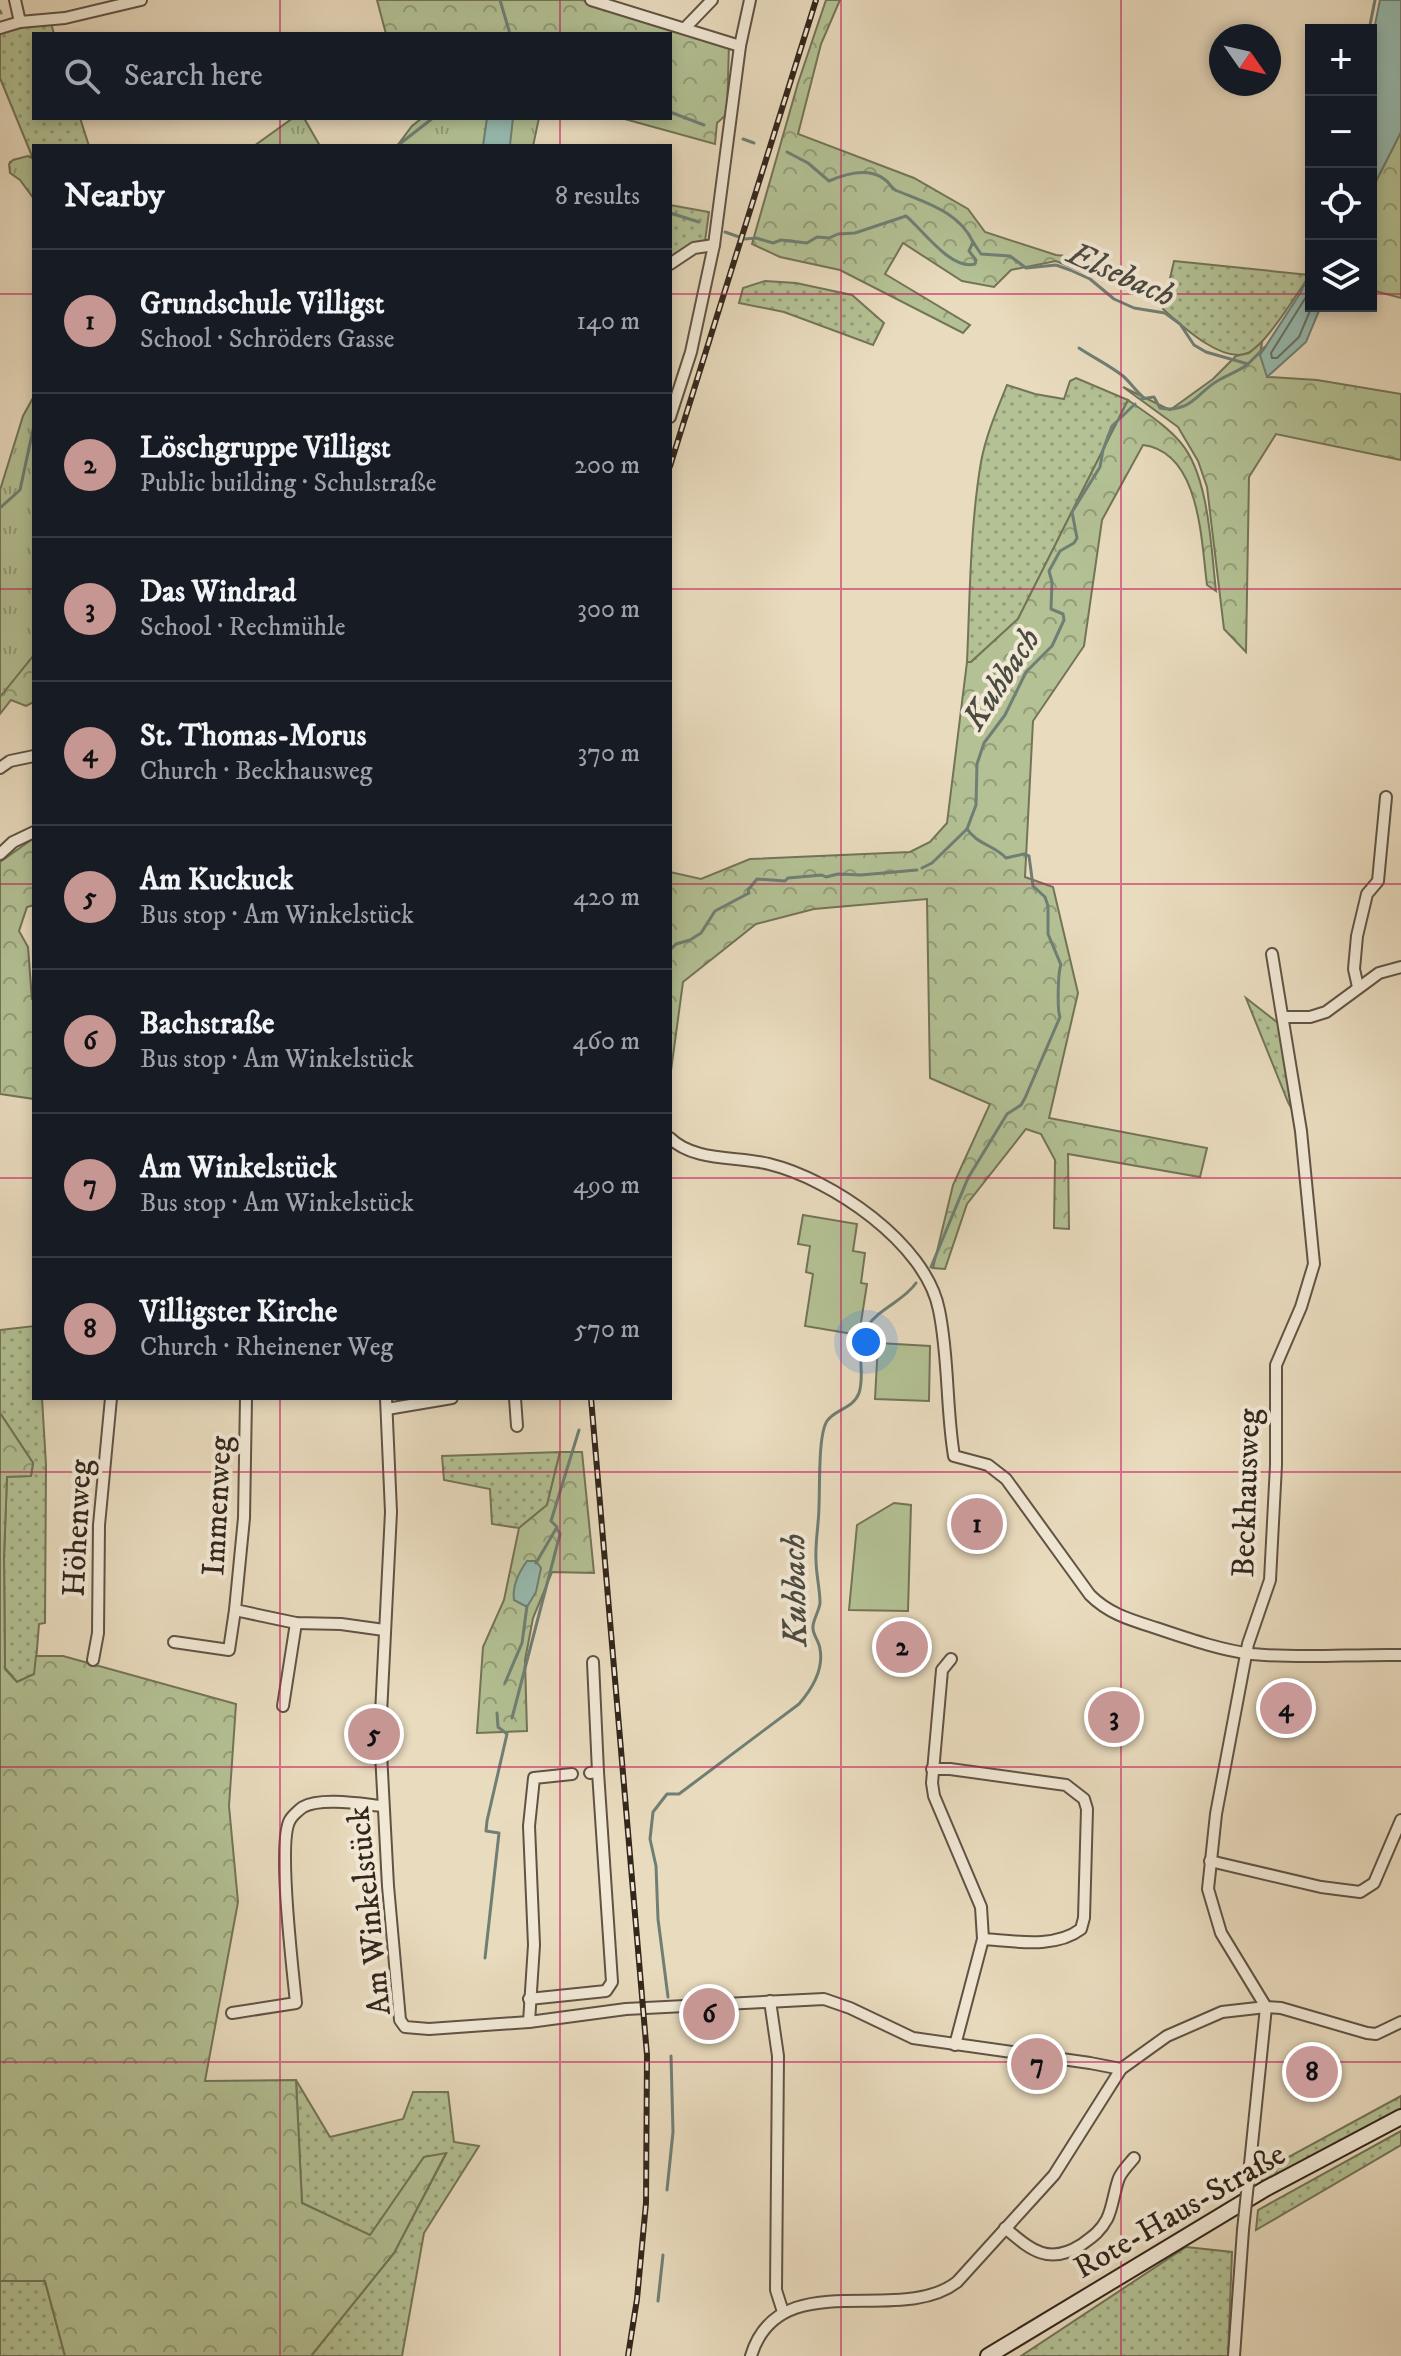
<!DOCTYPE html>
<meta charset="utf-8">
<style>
body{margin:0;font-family:"IM FELL DW Pica",serif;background:#20242c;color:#f1f3f6}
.controls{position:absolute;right:24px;top:24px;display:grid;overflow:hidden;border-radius:0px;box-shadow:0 4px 12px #0003}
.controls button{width:72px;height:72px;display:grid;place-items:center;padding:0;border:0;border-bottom:2px solid #363941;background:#171b24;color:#f1f3f6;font:40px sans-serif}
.compass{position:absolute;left:1209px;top:24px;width:72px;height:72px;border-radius:50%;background:#171b24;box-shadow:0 4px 12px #0003;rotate:124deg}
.you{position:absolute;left:866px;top:1342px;width:28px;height:28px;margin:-20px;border:6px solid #fff;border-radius:50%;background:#1a73e8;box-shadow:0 0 0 12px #1a73e833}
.badge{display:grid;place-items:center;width:52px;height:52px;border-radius:50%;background:#c59692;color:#111;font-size:26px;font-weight:700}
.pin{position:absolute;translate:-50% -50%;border:4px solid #fff;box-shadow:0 2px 8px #0006}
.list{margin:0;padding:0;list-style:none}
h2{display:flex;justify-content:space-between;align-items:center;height:104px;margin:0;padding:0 32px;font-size:34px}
h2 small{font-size:26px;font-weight:400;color:#9ea1a6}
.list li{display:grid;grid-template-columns:52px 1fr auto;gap:24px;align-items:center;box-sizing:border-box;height:144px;padding:0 32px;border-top:2px solid #363941}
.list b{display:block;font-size:30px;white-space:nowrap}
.list p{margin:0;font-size:26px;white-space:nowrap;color:#9ea1a6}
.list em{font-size:26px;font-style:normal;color:#9ea1a6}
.icon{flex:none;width:44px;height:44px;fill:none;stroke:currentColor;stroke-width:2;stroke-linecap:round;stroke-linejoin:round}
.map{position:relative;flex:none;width:1401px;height:2356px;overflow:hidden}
.search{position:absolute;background:#171b24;box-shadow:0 4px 12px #0003;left:32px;top:32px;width:640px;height:88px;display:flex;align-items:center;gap:20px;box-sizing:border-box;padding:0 28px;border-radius:0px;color:#9ea1a6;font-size:30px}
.panel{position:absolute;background:#171b24;box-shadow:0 4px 12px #0003;left:32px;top:144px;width:640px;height:1256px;border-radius:0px}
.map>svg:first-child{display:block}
.grass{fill:url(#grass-dots);stroke:#737458;stroke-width:2}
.forest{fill:url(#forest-crowns);stroke:#737458;stroke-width:2}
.park{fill:url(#park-tufts);stroke:#737458;stroke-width:2}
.pitch{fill:#b3c194;stroke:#737458;stroke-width:2}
.water{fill:#97bbb0;stroke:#6f7f75;stroke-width:2}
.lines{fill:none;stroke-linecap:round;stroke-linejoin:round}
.shore{stroke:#657066;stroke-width:2}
.stream{stroke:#6f7f75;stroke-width:3}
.street-casing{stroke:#605344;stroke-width:14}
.secondary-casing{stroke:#33261c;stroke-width:18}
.street{stroke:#f1e8d5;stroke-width:10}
.secondary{stroke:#f1e8d5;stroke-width:14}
.rail-casing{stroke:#33261c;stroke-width:6}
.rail{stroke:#f1e8d5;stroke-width:3;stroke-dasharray:9;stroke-linecap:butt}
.street-bridge-casing{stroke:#605344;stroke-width:14;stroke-linecap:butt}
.street-bridge{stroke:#f1e8d5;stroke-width:10}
.grid{fill:none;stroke:#c2185b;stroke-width:2;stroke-opacity:0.55}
.labels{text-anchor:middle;stroke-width:8;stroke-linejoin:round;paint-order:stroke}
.street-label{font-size:32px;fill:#33261c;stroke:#f1e8d5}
.water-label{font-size:34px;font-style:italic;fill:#4c4b41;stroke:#f1e8d5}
</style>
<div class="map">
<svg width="1401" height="2356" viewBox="0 0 1401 2356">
<defs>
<pattern id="grass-dots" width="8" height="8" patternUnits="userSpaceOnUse" patternTransform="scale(2)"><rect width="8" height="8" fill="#b3c194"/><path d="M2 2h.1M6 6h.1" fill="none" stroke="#929d78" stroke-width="1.8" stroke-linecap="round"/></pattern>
<pattern id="forest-crowns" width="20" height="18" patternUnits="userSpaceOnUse" patternTransform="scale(2)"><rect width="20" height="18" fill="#b3c194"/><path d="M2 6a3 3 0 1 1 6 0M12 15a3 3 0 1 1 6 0" fill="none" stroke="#929d78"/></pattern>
<pattern id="park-tufts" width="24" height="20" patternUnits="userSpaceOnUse" patternTransform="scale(2)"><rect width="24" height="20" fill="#b3c194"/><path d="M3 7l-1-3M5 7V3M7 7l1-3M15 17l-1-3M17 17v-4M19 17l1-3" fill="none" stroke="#929d78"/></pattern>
</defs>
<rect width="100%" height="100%" fill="#e9dbbe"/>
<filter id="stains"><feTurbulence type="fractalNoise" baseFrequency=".0025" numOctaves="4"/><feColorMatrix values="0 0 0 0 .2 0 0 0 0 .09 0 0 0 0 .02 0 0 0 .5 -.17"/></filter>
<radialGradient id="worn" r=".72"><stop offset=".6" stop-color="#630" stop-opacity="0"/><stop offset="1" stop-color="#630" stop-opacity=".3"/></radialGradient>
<g class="grass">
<polygon points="51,23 54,34 34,34 34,118 80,118 89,146 34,146 34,193 12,170 10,162 32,156 0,78 0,30"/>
<polygon points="670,205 709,212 705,241 670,258"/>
<path d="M1174 261 1310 275C1298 292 1265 346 1248 353 1222 364 1181 325 1163 309Z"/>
<polygon points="765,281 796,283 852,295 884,323 873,345 784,312 739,303 743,288"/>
<path d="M1076 378 1128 400 1018 619 971 662H967C970 595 970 527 981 462 986 435 997 410 1007 385L1035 394 1064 399 1070 381Z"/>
<polygon points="1246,998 1282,1026 1296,1117 1288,1102"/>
<polygon points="34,1326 34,1398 42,1398 46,1465 45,1623 39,1624 35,1674 17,1682 5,1668 4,1557 7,1476 31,1476 33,1463 0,1413 0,1330"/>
<polygon points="560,1452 547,1505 519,1528 492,1524 490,1489 444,1480 442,1456"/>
<polygon points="296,2080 330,2137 403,2119 413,2092 448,2092 454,2142 479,2146 424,2233 402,2356 311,2356 394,2253 446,2154 424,2157 370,2236 302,2203"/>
<polygon points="1401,2096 1401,2109 1262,2185 1261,2172"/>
<polygon points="1401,2131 1401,2145 1256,2230 1258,2210"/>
<polygon points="1186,2247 1232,2252 1228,2356 1021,2356"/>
<polygon points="0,2281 45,2281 65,2356 0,2356"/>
</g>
<g class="forest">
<polygon points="377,0 582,0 729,44 727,114 717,123 715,144 621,118 670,118 670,34 386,34"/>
<polygon points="826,0 840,0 821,44 798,134 914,178 968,209 985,232 1056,255 1077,257 1088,262 1083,272 1056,261 1011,270 994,287 962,281 903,243 885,274 970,325 963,333 840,270 780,257 752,244 798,83"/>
<polygon points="1401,132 1401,298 1371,290 1371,191"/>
<polygon points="1262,342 1260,355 1268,377 1317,380 1401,394 1401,460 1276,434 1249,477 1246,652 1224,629 1207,487 1198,461 1178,427 1123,387 1170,410 1213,379 1236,356 1249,353"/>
<path d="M1128 400C1146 413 1166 425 1181 443 1209 476 1211 548 1216 591L1207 585C1201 539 1200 452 1143 445L1102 520 1084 646 1033 721 1025 877 1053 887 1078 993 1049 1118 1207 1148 1200 1177 1068 1154 1069 1229 1054 1228 1055 1160 1041 1134 1026 1129 967 1204 945 1269 933 1268 953 1185 990 1104 930 1078 927 899 814 909 756 924 683 982 670 1078V872L701 879 750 859 910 852 930 842 947 823 967 662H971L1018 619Z"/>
<polygon points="34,630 34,702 26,706 11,700 0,714 0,679"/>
<polygon points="34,838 34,905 27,907 19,931 28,947 32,999 34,1000 34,1099 0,1094 0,862"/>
<polygon points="0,1413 33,1463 31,1476 7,1477 4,1557 5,1669 17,1682 34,1674 36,1656 63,1656 236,1704 229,1806 238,1902 205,2081 296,2080 302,2203 370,2235 424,2157 446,2153 394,2253 311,2356 65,2356 45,2281 0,2281"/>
<polygon points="560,1452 582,1452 594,1573 552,1572 533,1618 525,1660 527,1731 477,1733 483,1647 504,1600 519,1528 547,1505"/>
</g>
<g class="park">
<polygon points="293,118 304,118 320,146 254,146"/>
<polygon points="422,118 539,118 533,146 397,146 412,126"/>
<polygon points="28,156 34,159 34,199 20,180 10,173 9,164 13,160"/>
<polygon points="34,396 34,655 0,697 0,490 23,416"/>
</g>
<g class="pitch">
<polygon points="803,1215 857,1224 853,1251 865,1253 861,1283 867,1284 859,1335 805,1326 813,1274 806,1272 810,1246 798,1244"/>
<polygon points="878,1343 930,1346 929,1401 875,1399"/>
<polygon points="894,1503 911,1505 908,1611 849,1610 857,1525"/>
</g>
<g class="water">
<polygon points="1380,0 1401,0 1401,132 1371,191 1371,44"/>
<polygon points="487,118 513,118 510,145 514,146 483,146"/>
<polygon points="1311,269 1311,306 1321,306 1306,342 1267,377 1260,355 1301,292"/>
<path d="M527 1561H536L541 1568 536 1592 527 1607 514 1600C512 1586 519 1572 527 1561Z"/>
</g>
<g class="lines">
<polyline class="shore" points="1311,289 1271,353 1272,358 1277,358 1299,337 1312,306"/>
<g class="stream">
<polyline points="500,0 510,34"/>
<polyline points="0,11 1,13"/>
<polyline points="1369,30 1375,0"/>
<polyline points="670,112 704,125"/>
<polyline points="743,139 754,143"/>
<polyline points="397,146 433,118"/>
<path d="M787 152 808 163 829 181C852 171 879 166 893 189 922 202 958 210 973 242"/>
<polyline points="34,172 34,175"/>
<polyline points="670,213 699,222"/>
<path d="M725 232 745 239 756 238 773 243 781 240 807 243 817 237 829 238 838 234 855 233 906 216C922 229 951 271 975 264L976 260 969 251 973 242 981 254 1010 256 1026 268 1056 265 1070 270 1090 279 1114 299 1134 308 1165 313 1180 324 1194 345 1206 352 1248 364 1265 347"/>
<path d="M1079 348C1094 358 1109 365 1123 376 1130 382 1135 390 1142 396"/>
<path d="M1141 399 1154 397 1160 408C1191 414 1197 392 1219 380 1228 375 1239 371 1248 364"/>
<polyline points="0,508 20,490 34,425"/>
<polyline points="922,868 932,863 967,829"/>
<polyline points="670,950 676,944 690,940 701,933 715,911 749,893 748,890 757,879 785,881 788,878 822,875 826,877 838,874 861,875 917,870"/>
<path d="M931 1267 968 1178 1007 1114 1021 1105 1025 1098 1060 1017C1057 1010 1058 971 1061 965L1048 934V906L1045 897 1033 886 1029 856 1024 854 1006 858C994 845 978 845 967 829L976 805 977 764 984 743 1005 715 1026 672 1052 646 1064 620 1063 614 1051 609 1052 582 1049 571 1060 551 1074 543 1077 538 1072 512 1100 467 1103 450 1112 426 1135 404"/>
<polyline points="536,1563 557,1527 551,1521 579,1430"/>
<polyline points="505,1683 522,1643 527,1606"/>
<polyline points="512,1718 560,1534 557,1529"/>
<polyline points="485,1958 499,1833 486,1831 487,1821 507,1734 498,1727 497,1713"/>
<path d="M668 1997 658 1919 656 1866 650 1839 653 1812 667 1794H679L799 1704C812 1689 824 1670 820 1649 819 1640 812 1635 813 1626 814 1618 819 1611 820 1603 820 1589 816 1574 816 1560 815 1541 819 1524 819 1505 820 1486 818 1435 827 1421 835 1409 853 1409 859 1393 866 1373 854 1349 867 1327 879 1308 904 1301 916 1283"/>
<polyline points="667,2190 673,2132 671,2056"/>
<polyline points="658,2301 663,2255"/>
</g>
<defs>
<g id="street">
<polyline points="15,0 20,22"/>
<polyline points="591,0 740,46"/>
<polyline points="0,28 20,22 65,18 141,0"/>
<polyline points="685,28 712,0"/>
<polyline points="670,264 694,248 714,245"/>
<polyline points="670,417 691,352 714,245 740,46 750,0"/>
<polyline points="0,768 10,761 34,756"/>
<polyline points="0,854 13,842 34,832"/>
<polyline points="1358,987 1354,969 1357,936 1367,894 1378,881 1386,797"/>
<polyline points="1284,1017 1310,1017 1326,1012 1379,973 1401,967"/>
<path d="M670 1138C694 1162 738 1156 769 1164 831 1179 926 1243 939 1310 949 1358 946 1408 954 1456L988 1465 1006 1479 1090 1595C1109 1614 1131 1620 1156 1628 1186 1638 1220 1650 1252 1654 1301 1659 1351 1654 1401 1655"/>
<polyline points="246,1398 244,1518 235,1610 296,1623 341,1624 384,1630"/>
<polyline points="386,1398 391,1512 380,1734 388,1886 400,2020 405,2027 429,2029 529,2022 626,2009 824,1999 850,2008 913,2038 1090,2063 1121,2069"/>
<polyline points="515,1398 517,1426"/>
<polyline points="387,1409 452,1398"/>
<polyline points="174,1642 229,1650 235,1610"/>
<polyline points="951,1659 942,1670 932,1783 934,1796 981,1907 983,1939 955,2045"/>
<polyline points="93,1660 98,1633 99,1525 111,1398"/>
<polyline points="283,1706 296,1623"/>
<path d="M932 1769H950L1066 1785 1084 1799 1087 1809 1084 1918 1081 1929C1055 1949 1014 1941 983 1939"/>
<polyline points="590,1773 598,1772 593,1662"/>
<polyline points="1210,1861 1321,1887 1360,1892 1374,1883 1401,1820"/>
<polyline points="529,1999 606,1991 612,1982 598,1772"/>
<polyline points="770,2001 778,2056 776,2290 783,2312"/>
<polyline points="1266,2007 1221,1933 1208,1889 1216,1814 1248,1644 1270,1580 1276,1465 1276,1365 1301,1307 1314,1264 1301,1131 1272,954"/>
<path d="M232 2013 296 2003C293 1972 277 1841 290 1820 292 1816 300 1809 303 1807 321 1797 362 1804 382 1806"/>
<polyline points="529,2022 534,1945 529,1826 534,1778 572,1774"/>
<polyline points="1249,2174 1266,2007"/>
<path d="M1005 2228C1030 2249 1048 2266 1081 2245 1092 2237 1100 2232 1107 2219 1113 2207 1114 2191 1119 2178 1122 2171 1129 2164 1134 2158"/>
<path d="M751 2356C779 2263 899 2327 957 2282L1054 2175 1121 2069 1167 2036 1222 2012 1266 2007 1281 2008 1367 2033 1376 2034 1401 2022"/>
<polyline points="1234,2356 1243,2230"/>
</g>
<polyline id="secondary" points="988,2356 1265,2189 1401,2117"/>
</defs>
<use href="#street" class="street-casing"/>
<use href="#secondary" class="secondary-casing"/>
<use href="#street" class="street"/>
<use href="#secondary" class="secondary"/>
<defs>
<g id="rail">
<polyline points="670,466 816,0"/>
<polyline points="591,1398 647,2055 646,2203 637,2299 628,2356"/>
</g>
</defs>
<use href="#rail" class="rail-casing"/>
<use href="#rail" class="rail"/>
<defs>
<polyline id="street-bridge" points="1243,2230 1249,2174"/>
</defs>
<use href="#street-bridge" class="street-bridge-casing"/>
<use href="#street-bridge" class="street-bridge"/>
</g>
<path class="grid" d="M280 0V34M560 0V34M841 0V2356M1121 0V2356M280 118V146M560 118V146M0 294H34M670 294H1311M1371 294H1401M0 589H34M670 589H1401M0 884H34M670 884H1401M0 1178H34M670 1178H1401M280 1398V2356M560 1398V2356M0 1472H1401M0 1767H1401M0 2062H1401"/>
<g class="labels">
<g class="street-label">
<text transform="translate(1245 1493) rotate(-88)" y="11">Beckhausweg</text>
<text transform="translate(216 1506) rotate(-87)" y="11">Immenweg</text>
<text transform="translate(76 1528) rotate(-87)" y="11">Höhenweg</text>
<text transform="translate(368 1911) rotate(-96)" y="11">Am Winkelstück</text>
<text transform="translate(1179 2210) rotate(-30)" y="11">Rote-Haus-Straße</text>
</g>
<g class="water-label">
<text transform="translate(1122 273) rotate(24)" y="12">Elsebach</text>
<text transform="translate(1000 678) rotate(-57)" y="12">Kuhbach</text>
<text transform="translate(793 1590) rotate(-91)" y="12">Kuhbach</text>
</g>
</g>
<rect width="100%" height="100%" filter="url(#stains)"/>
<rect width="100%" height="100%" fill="url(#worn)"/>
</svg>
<div class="controls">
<button>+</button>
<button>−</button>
<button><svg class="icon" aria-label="locate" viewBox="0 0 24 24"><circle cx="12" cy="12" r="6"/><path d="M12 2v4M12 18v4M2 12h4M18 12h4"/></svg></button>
<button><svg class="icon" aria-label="layers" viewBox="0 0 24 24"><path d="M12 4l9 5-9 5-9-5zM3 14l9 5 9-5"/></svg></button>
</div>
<svg class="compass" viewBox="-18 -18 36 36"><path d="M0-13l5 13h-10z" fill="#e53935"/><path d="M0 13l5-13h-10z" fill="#9ea1a6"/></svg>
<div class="you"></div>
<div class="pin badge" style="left:977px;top:1524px">1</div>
<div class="pin badge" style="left:902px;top:1647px">2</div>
<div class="pin badge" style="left:1114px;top:1717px">3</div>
<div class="pin badge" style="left:1286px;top:1708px">4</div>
<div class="pin badge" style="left:374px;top:1734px">5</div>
<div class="pin badge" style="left:709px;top:2014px">6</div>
<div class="pin badge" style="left:1037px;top:2064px">7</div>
<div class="pin badge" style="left:1312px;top:2072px">8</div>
<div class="search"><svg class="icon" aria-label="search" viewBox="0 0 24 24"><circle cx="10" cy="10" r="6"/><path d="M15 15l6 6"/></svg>Search here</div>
<section class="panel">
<h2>Nearby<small>8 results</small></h2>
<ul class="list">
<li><span class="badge">1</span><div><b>Grundschule Villigst</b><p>School · Schröders Gasse</p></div><em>140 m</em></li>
<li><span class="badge">2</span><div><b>Löschgruppe Villigst</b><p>Public building · Schulstraße</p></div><em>200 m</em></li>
<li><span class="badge">3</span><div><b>Das Windrad</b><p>School · Rechmühle</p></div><em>300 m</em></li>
<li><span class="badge">4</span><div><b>St. Thomas-Morus</b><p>Church · Beckhausweg</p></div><em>370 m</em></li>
<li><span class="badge">5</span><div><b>Am Kuckuck</b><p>Bus stop · Am Winkelstück</p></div><em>420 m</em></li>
<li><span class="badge">6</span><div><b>Bachstraße</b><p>Bus stop · Am Winkelstück</p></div><em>460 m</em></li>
<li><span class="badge">7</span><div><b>Am Winkelstück</b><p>Bus stop · Am Winkelstück</p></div><em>490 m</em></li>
<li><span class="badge">8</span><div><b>Villigster Kirche</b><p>Church · Rheinener Weg</p></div><em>570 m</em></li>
</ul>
</section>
</div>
